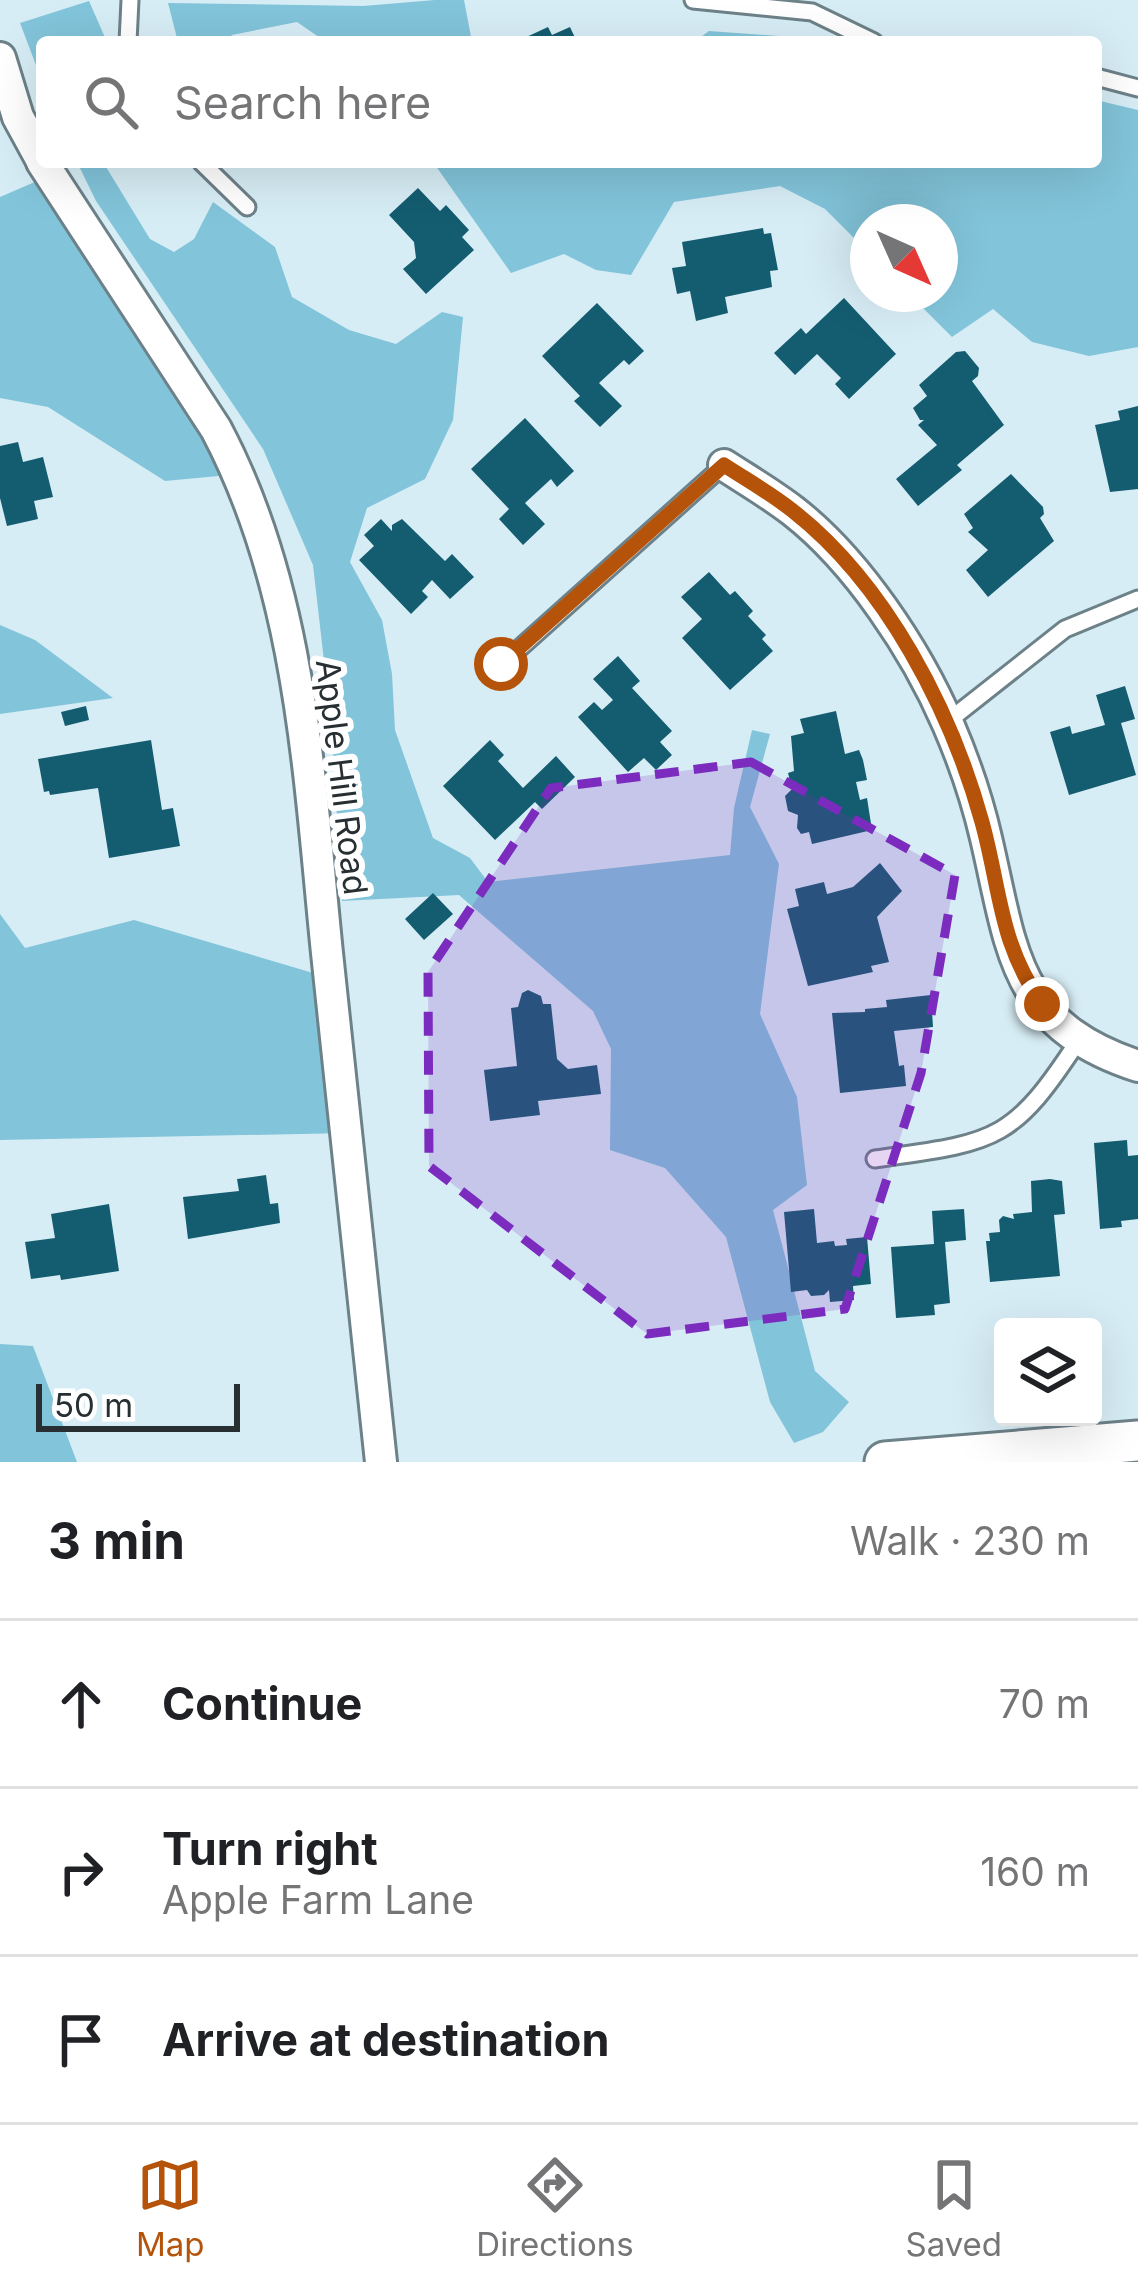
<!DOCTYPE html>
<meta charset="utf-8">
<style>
body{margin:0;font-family:Inter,sans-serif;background:#f2f2f2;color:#202124}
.controls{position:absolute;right:36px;bottom:36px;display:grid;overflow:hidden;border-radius:12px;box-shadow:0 12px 48px #0002}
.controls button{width:108px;height:108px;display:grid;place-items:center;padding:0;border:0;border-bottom:3px solid #e0e0e0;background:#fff;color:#202124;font:60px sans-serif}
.compass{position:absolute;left:850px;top:204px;width:108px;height:108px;border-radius:50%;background:#fff;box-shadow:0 12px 48px #0002;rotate:135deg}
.scale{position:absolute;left:36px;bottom:30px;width:204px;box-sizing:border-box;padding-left:12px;border:6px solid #272f33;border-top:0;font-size:33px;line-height:42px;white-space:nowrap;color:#272f33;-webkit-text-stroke:9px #fff;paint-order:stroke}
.stop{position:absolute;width:36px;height:36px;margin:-27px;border:9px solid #b45309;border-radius:50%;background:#fff}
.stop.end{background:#b45309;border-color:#fff;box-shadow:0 3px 12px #0008}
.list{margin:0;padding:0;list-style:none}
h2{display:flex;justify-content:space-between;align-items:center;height:156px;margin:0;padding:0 48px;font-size:51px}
h2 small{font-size:39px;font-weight:400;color:#757577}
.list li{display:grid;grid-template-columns:78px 1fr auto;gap:36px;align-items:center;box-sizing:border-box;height:168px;padding:0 48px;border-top:3px solid #e0e0e0}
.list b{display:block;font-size:45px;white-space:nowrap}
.list p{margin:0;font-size:39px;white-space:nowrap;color:#757577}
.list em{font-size:39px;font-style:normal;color:#757577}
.icon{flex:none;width:66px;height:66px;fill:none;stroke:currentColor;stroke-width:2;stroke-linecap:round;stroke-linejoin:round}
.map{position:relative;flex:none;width:1138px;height:1462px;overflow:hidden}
.search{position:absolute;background:#fff;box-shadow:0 12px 48px #0002;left:36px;right:36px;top:36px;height:132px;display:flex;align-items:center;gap:30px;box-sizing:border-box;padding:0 42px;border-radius:12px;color:#757577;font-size:45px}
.sheet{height:660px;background:#fff}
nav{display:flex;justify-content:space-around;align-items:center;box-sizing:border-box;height:168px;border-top:3px solid #e0e0e0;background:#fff;font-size:33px;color:#757577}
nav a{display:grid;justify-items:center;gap:6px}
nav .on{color:#b45309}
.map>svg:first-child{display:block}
.forest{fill:#82c4da}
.building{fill:#145c70}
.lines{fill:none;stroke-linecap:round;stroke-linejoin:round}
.service-casing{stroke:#6d8189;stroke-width:21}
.minor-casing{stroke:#6d8189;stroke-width:36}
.tertiary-casing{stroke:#6d8189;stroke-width:45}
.service{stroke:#fff;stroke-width:15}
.minor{stroke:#fff;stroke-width:30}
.tertiary{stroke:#fff;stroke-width:39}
.route{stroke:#b45309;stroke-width:15}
.marked{fill:#7b2cbf;fill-opacity:0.2;stroke:#7b2cbf;stroke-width:9;stroke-dasharray:24 15;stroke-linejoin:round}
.labels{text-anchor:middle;stroke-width:12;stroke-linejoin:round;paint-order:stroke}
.street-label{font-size:33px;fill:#272f33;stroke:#fff}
</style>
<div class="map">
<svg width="1138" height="1462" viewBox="0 0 1138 1462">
<rect width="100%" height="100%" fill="#d7edf5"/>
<g class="forest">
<polygon points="435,0 464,0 472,42 326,42 297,22 232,35 225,42 178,42 168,3 363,6"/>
<polygon points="89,1 107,42 42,42 42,81 20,23"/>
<polygon points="709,31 807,38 821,42 694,42"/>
<polygon points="1096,100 1138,110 1138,347 1089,356 1032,342 993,309 952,337 909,294 940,294 940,222 868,222 868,252 825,209 780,186 674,202 631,275 596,270 564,254 511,273 433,162 1096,162"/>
<polygon points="77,162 103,162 150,239 174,252 194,239 213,202 275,247 292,297 349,330 396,344 442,312 463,317 453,420 425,479 367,508 350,562 382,620 392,674 395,730 433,838 470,858 488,882 730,855 734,808 752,730 770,734 750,807 779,864 760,1014 797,1097 807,1185 773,1210 815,1371 849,1402 823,1432 794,1443 770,1402 726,1237 665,1168 610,1150 611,1049 593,1011 459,895 342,901 332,731 313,565 263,449 96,201"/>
<polygon points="51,175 240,474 165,481 48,407 0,398 0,197"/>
<polygon points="0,625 35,640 113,698 0,714"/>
<polygon points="0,914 25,948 134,920 330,978 347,1133 0,1140"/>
<polygon points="0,1344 33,1346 77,1462 0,1462"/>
</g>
<g class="building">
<polygon points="548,27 552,35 570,27 577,42 495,42 509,36 520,40"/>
<polygon points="418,188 440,211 446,205 469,230 462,237 474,250 426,294 403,269 416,258 414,242 389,215"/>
<polygon points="763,228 764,234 771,233 778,270 770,271 772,287 725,297 728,313 696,321 690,291 677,294 672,268 686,266 682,242"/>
<polygon points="844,298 896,354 849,399 835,384 841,378 817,354 795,375 774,353 801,328 806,334"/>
<polygon points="597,303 644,351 629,365 624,360 599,383 622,406 600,427 574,401 580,396 542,356"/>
<polygon points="965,351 979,368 978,376 972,381 1004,425 957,465 962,470 918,506 896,479 937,445 918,425 924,420 920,420 913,408 927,396 919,385 956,352"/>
<polygon points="1138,406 1138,489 1110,492 1095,425 1120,420 1118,411"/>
<polygon points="525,418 574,471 557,487 551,479 525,503 545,524 523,545 499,519 509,509 471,469"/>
<polygon points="18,442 23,462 43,457 53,497 34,501 38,519 7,526 0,498 0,446"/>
<polygon points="1011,474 1043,507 1044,514 1040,518 1054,541 988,597 966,570 988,550 968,532 973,528 964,514"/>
<polygon points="381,519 392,531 392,525 402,519 445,561 452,554 474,577 450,599 432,580 422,591 428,597 411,614 359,560 374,546 364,535"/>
<polygon points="709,572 730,595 735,591 753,611 748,616 766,635 762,639 773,651 730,690 682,638 702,619 681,597"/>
<polygon points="618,656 640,681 632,688 672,731 660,742 672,755 656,770 644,758 628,772 578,717 594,702 602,710 613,700 593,679"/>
<polygon points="1125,686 1135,719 1121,723 1136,775 1069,795 1050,732 1070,726 1072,734 1105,725 1096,695"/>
<polygon points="86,706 89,720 65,726 61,712"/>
<polygon points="836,711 845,754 859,750 863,760 867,780 856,782 860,800 867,798 872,830 812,844 809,832 801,834 797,828 798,815 788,811 785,796 792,789 788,773 794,771 791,736 804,733 800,719"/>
<polygon points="151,740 162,810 173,808 180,846 109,858 98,788 50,795 49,791 44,792 38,759"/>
<polygon points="490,740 504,755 498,761 523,788 556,756 575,777 542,809 535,802 495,840 443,786"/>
<polygon points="880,863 902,891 877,917 889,962 871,966 873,972 808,986 787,909 799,906 795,889 824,882 827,894 853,887"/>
<polygon points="433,893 453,914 424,940 405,919"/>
<polygon points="528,990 541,996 543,1004 551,1004 557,1059 568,1069 597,1065 601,1094 538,1101 540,1115 490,1121 484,1070 517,1066 511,1008 518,1007 522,993"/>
<polygon points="931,995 933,1027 894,1031 899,1066 904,1065 906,1086 840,1093 832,1013 865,1012 865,1009 887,1007 886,1000"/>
<polygon points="1127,1140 1128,1156 1138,1155 1138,1219 1121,1221 1122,1227 1100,1229 1094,1143"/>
<polygon points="266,1175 270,1204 278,1203 280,1223 188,1239 183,1197 239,1191 237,1179"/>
<polygon points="1050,1179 1062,1181 1065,1214 1054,1215 1060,1276 990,1282 986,1241 990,1241 989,1233 1000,1232 999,1220 1003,1216 1014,1219 1013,1214 1032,1212 1031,1181"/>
<polygon points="109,1204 119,1271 61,1280 60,1275 31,1279 25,1242 55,1238 51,1214"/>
<polygon points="814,1209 817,1243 834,1241 835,1246 847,1245 846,1239 867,1237 871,1284 853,1286 854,1300 830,1302 829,1290 824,1295 811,1296 807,1290 791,1292 784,1212"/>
<polygon points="964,1209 966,1240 945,1242 950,1303 934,1305 935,1315 896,1318 891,1247 934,1244 932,1211"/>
</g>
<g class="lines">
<defs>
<g id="service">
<polyline points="693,0 812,12 874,42"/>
<polyline points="128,42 130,0"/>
<polyline points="1096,77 1138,88"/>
<polyline points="201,162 247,207"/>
<polyline points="501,665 724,465"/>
<polyline points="947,722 1065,629 1138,599"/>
<path d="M875 1159C996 1142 1012 1143 1080 1038"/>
</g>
<g id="minor">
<polyline points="0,58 18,117 42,161"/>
<path d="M42 162 216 429C301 589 309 775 327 953 345 1122 363 1292 381 1462"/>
<path d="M724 465C747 480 771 494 793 511 857 561 916 650 948 724 964 761 977 799 986 838 1012 948 1012 1025 1138 1066"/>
</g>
<polyline id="tertiary" points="885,1462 1138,1441"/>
</defs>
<use href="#service" class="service-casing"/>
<use href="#minor" class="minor-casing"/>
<use href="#tertiary" class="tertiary-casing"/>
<use href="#service" class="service"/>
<use href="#minor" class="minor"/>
<use href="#tertiary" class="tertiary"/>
</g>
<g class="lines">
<path class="route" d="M501 664 724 465C747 480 772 494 793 511 886 584 951 710 982 822 1001 891 999 943 1042 1004"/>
</g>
<path class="marked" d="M751 762 955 875 921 1073 845 1309 647 1334 429 1166 428 972 551 788Z"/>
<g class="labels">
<g class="street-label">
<text transform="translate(342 777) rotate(83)" y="12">Apple Hill Road</text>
</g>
</g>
</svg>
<div class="controls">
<button><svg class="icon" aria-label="layers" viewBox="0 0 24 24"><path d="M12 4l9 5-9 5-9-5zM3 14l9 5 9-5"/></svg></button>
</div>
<svg class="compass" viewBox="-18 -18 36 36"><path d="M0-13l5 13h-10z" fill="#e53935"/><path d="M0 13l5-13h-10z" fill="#757577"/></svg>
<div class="scale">50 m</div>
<div class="stop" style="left:501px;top:664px"></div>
<div class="stop end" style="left:1042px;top:1004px"></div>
<div class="search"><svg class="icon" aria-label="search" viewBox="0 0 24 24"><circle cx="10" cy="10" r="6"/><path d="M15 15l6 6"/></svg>Search here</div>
</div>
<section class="sheet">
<h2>3 min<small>Walk · 230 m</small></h2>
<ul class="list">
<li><svg class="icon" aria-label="ahead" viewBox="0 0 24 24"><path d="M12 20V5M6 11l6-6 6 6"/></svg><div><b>Continue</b></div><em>70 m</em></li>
<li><svg class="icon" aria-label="right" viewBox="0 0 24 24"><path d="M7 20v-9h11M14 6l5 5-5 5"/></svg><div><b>Turn right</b><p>Apple Farm Lane</p></div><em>160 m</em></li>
<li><svg class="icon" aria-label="arrive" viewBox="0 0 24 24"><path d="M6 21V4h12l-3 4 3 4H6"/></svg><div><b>Arrive at destination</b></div></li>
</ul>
</section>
<nav>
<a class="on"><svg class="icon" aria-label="map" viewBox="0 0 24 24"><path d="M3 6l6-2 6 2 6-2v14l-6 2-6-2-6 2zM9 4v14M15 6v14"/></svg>Map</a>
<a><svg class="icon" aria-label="directions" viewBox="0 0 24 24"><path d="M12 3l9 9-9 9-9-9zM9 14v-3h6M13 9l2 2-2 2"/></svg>Directions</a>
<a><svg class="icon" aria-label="saved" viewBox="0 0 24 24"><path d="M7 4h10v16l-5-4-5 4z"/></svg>Saved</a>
</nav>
